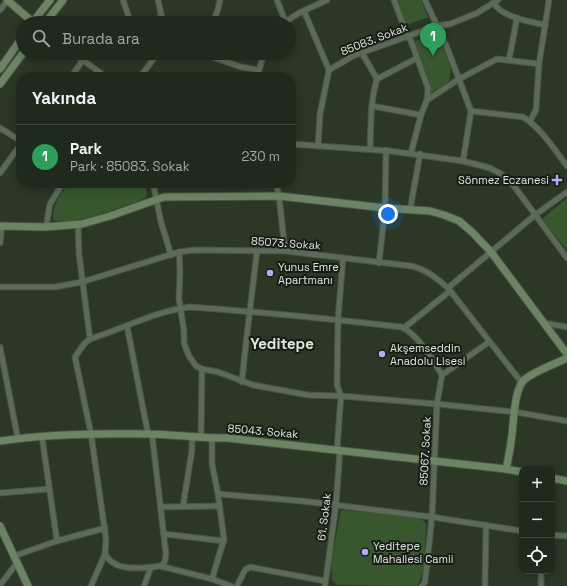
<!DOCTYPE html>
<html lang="tr">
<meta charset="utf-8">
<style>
body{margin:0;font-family:"Space Grotesk",sans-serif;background:#2d3629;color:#f1f3f6}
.controls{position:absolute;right:12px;bottom:12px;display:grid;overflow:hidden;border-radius:8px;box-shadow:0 2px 10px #0003}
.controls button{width:36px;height:36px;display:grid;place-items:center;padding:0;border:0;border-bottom:1px solid #3d463b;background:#202a1c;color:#f1f3f6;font:20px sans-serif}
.you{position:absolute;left:388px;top:214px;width:14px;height:14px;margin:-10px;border:3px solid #fff;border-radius:50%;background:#1a73e8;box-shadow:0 0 0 6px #1a73e833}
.badge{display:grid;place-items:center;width:26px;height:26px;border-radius:50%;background:#95b2f1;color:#fff;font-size:13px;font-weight:700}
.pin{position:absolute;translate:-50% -33px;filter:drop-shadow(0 1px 2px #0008)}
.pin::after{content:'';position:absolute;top:21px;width:14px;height:12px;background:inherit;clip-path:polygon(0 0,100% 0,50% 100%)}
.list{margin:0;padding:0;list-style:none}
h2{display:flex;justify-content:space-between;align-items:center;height:52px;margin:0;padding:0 16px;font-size:17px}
h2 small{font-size:13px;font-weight:400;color:#a2a7a3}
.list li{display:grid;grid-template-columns:26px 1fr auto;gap:12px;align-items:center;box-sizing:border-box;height:64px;padding:0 16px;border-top:1px solid #3d463b}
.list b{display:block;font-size:15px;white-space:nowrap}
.list p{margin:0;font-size:13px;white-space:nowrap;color:#a2a7a3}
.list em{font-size:13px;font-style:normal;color:#a2a7a3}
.icon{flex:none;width:22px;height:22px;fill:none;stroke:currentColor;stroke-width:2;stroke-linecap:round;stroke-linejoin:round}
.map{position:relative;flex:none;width:567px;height:586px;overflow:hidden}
.search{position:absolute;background:#202a1c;box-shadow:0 2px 10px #0003;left:16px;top:16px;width:280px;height:44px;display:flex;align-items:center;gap:10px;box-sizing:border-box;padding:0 14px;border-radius:22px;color:#a2a7a3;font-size:15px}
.panel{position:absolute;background:#202a1c;box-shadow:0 2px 10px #0003;left:16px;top:72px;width:280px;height:116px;border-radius:16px}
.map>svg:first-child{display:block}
.green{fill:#38572e}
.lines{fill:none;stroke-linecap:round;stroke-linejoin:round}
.street-casing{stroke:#475344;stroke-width:7}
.secondary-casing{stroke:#475344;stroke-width:9}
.street{stroke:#5c6b57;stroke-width:5}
.secondary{stroke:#6c8464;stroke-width:7}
.poi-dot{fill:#b4acf9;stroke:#171d15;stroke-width:1.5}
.labels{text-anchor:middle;stroke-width:4;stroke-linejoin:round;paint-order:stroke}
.street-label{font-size:11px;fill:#dfe8dc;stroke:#171d15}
.poi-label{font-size:11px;fill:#dfe8dc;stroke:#171d15;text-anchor:start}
.district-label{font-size:15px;font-weight:bold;fill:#dfe8dc;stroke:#171d15}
</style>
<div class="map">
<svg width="567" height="586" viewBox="0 0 567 586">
<rect width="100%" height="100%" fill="#2a3825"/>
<g class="green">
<polygon points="398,0 421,0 428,17 407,25"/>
<polygon points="435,34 438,35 451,69 449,81 431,93 429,91 429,81 415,43 416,41"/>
<path d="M69 183H145L147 194 145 198 136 202C119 207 67 229 53 219 53 203 60 195 69 183Z"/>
<polygon points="567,198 567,250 542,219"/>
<path d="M341 510 420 517 426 524C425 539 426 575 417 586L337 585 332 580 331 563Z"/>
</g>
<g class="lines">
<defs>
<g id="street">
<polyline points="123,0 131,23"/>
<polyline points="158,0 163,23"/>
<polyline points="277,0 285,21"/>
<polyline points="394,0 408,37 411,41 428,88 427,100 421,115 411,153"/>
<polyline points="425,0 446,45 471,111 463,161"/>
<path d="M494 3C501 17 531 22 545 25"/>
<polyline points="0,10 8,0"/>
<polyline points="304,11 329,70"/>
<polyline points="147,23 162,17"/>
<polyline points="213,23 218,9 220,0"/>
<polyline points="283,23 299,13 327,0"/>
<polyline points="73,53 106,77"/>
<polyline points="201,53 241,67 259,70"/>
<polyline points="362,53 377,79"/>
<polyline points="509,60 517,18"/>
<polyline points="71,77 83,60"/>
<polyline points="140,77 158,53"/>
<polyline points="257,77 264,53"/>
<polyline points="427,100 459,79 497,59 539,64"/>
<polyline points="372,106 421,115"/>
<path d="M471 111 523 117C541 128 554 149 567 166"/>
<polyline points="530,121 536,110 539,64 549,0"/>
<polyline points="0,128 21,141"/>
<polyline points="291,144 390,151 463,161 490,168 501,174 514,186 567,258"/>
<polyline points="318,146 320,114 329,70 353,56 436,26 450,24 477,13 498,0"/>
<path d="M370 149C371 126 370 102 377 79L417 58"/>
<polyline points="0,173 21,144"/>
<polyline points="153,183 161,222 171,255"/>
<polyline points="276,183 279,196 285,251"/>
<polyline points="410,210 420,154"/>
<polyline points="78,224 79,254 90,339"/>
<polyline points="46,227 50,204 63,183"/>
<polyline points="0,243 2,226"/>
<polyline points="179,252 180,271 179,299 184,331 184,343 189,356 196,366 202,369 218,372 253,385 308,395 341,396 437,404 515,412 567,421"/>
<polyline points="379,263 385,208 386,150"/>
<path d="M0 287H55L82 282 179 252 195 250 285 251 411 266C426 269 436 278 448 288L522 383"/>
<polyline points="448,288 535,215 567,192"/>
<polyline points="544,323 567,327"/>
<polyline points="127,326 148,434"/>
<polyline points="404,328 450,291"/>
<polyline points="0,347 18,439"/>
<path d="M242 382C246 338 252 295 257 251"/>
<polyline points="42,437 57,541"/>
<polyline points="201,437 202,369"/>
<polyline points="337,449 341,396 337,385 338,319 343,258"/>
<polyline points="0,493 49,489"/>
<polyline points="218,494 302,501 432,517 522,531"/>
<polyline points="183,506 192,450 192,436"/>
<polyline points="161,507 219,506"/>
<polyline points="164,534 224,541"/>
<polyline points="552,535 567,536"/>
<path d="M105 554C107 557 109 560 112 562 123 571 147 568 160 566H162L165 561 166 554 152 434"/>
<polyline points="14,556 57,541 105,528"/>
<polyline points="160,566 212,579 231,586"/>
<polyline points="212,579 224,539 218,494 212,464 212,438"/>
<polyline points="0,585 17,563"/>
<path d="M91 586 105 554 106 539 91 434 75 357 84 344 90 339C123 329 155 311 190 307 261 312 331 319 401 327 418 334 432 359 442 375"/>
<polyline points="144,586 151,567"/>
<polyline points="237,586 245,570 250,567 325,581"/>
<polyline points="325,586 336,505 340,450"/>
<polyline points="422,586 425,582 432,517 437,404 442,375 489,342"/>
<polyline points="485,586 486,525"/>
<polyline points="541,586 541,571"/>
</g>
<g id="secondary">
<polyline points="7,0 34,23"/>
<polyline points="32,23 50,0"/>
<polyline points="45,23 63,0"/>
<polyline points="0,69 23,36"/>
<polyline points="0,84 23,53"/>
<polyline points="0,226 46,227 82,224 110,216 164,197 279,196 385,208 430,211 444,215 459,221 472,232 491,252 567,354"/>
<path d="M0 441C49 434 98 433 147 434 174 434 201 439 227 438L506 469 522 472"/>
<path d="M506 469C508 460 510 451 511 442 514 426 513 389 525 379 537 370 553 365 567 358"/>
<polyline points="552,478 567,481"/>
<polyline points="0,526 28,586"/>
</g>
</defs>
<use href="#street" class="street-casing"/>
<use href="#secondary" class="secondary-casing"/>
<use href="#street" class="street"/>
<use href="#secondary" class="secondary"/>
</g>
<g class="poi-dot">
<path d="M555 174h4v4h4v4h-4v4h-4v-4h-4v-4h4z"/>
<circle cx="270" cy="273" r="4"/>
<circle cx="382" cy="354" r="4"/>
<circle cx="365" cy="552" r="4"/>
</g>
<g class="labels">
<g class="street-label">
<text transform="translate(374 39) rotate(-21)" y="4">85083. Sokak</text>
<text transform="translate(286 243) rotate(4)" y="4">85073. Sokak</text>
<text transform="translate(263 431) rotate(5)" y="4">85043. Sokak</text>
<text transform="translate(425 451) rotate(-87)" y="4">85067. Sokak</text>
<text transform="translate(324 517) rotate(-83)" y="4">61. Sokak</text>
</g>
<g class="poi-label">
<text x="549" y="184" text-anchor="end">Sönmez Eczanesi</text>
<text x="278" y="271">Yunus Emre<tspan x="278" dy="13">Apartmanı</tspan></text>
<text x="390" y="352">Akşemseddin<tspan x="390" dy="13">Anadolu Lisesi</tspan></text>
<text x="373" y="550">Yeditepe<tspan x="373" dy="13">Mahallesi Camii</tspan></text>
</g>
<g class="district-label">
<text x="282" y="349">Yeditepe</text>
</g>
</g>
</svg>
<div class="controls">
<button>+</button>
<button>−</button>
<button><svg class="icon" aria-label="locate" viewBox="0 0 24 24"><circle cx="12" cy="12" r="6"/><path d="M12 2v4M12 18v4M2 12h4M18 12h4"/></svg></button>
</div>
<div class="you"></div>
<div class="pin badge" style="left:433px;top:56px;background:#2e9e5b">1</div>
<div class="search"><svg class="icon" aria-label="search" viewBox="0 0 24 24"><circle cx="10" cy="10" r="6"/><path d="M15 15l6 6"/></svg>Burada ara</div>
<section class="panel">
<h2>Yakında<small></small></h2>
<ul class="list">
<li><span class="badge" style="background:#2e9e5b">1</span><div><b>Park</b><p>Park · 85083. Sokak</p></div><em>230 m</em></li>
</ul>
</section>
</div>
